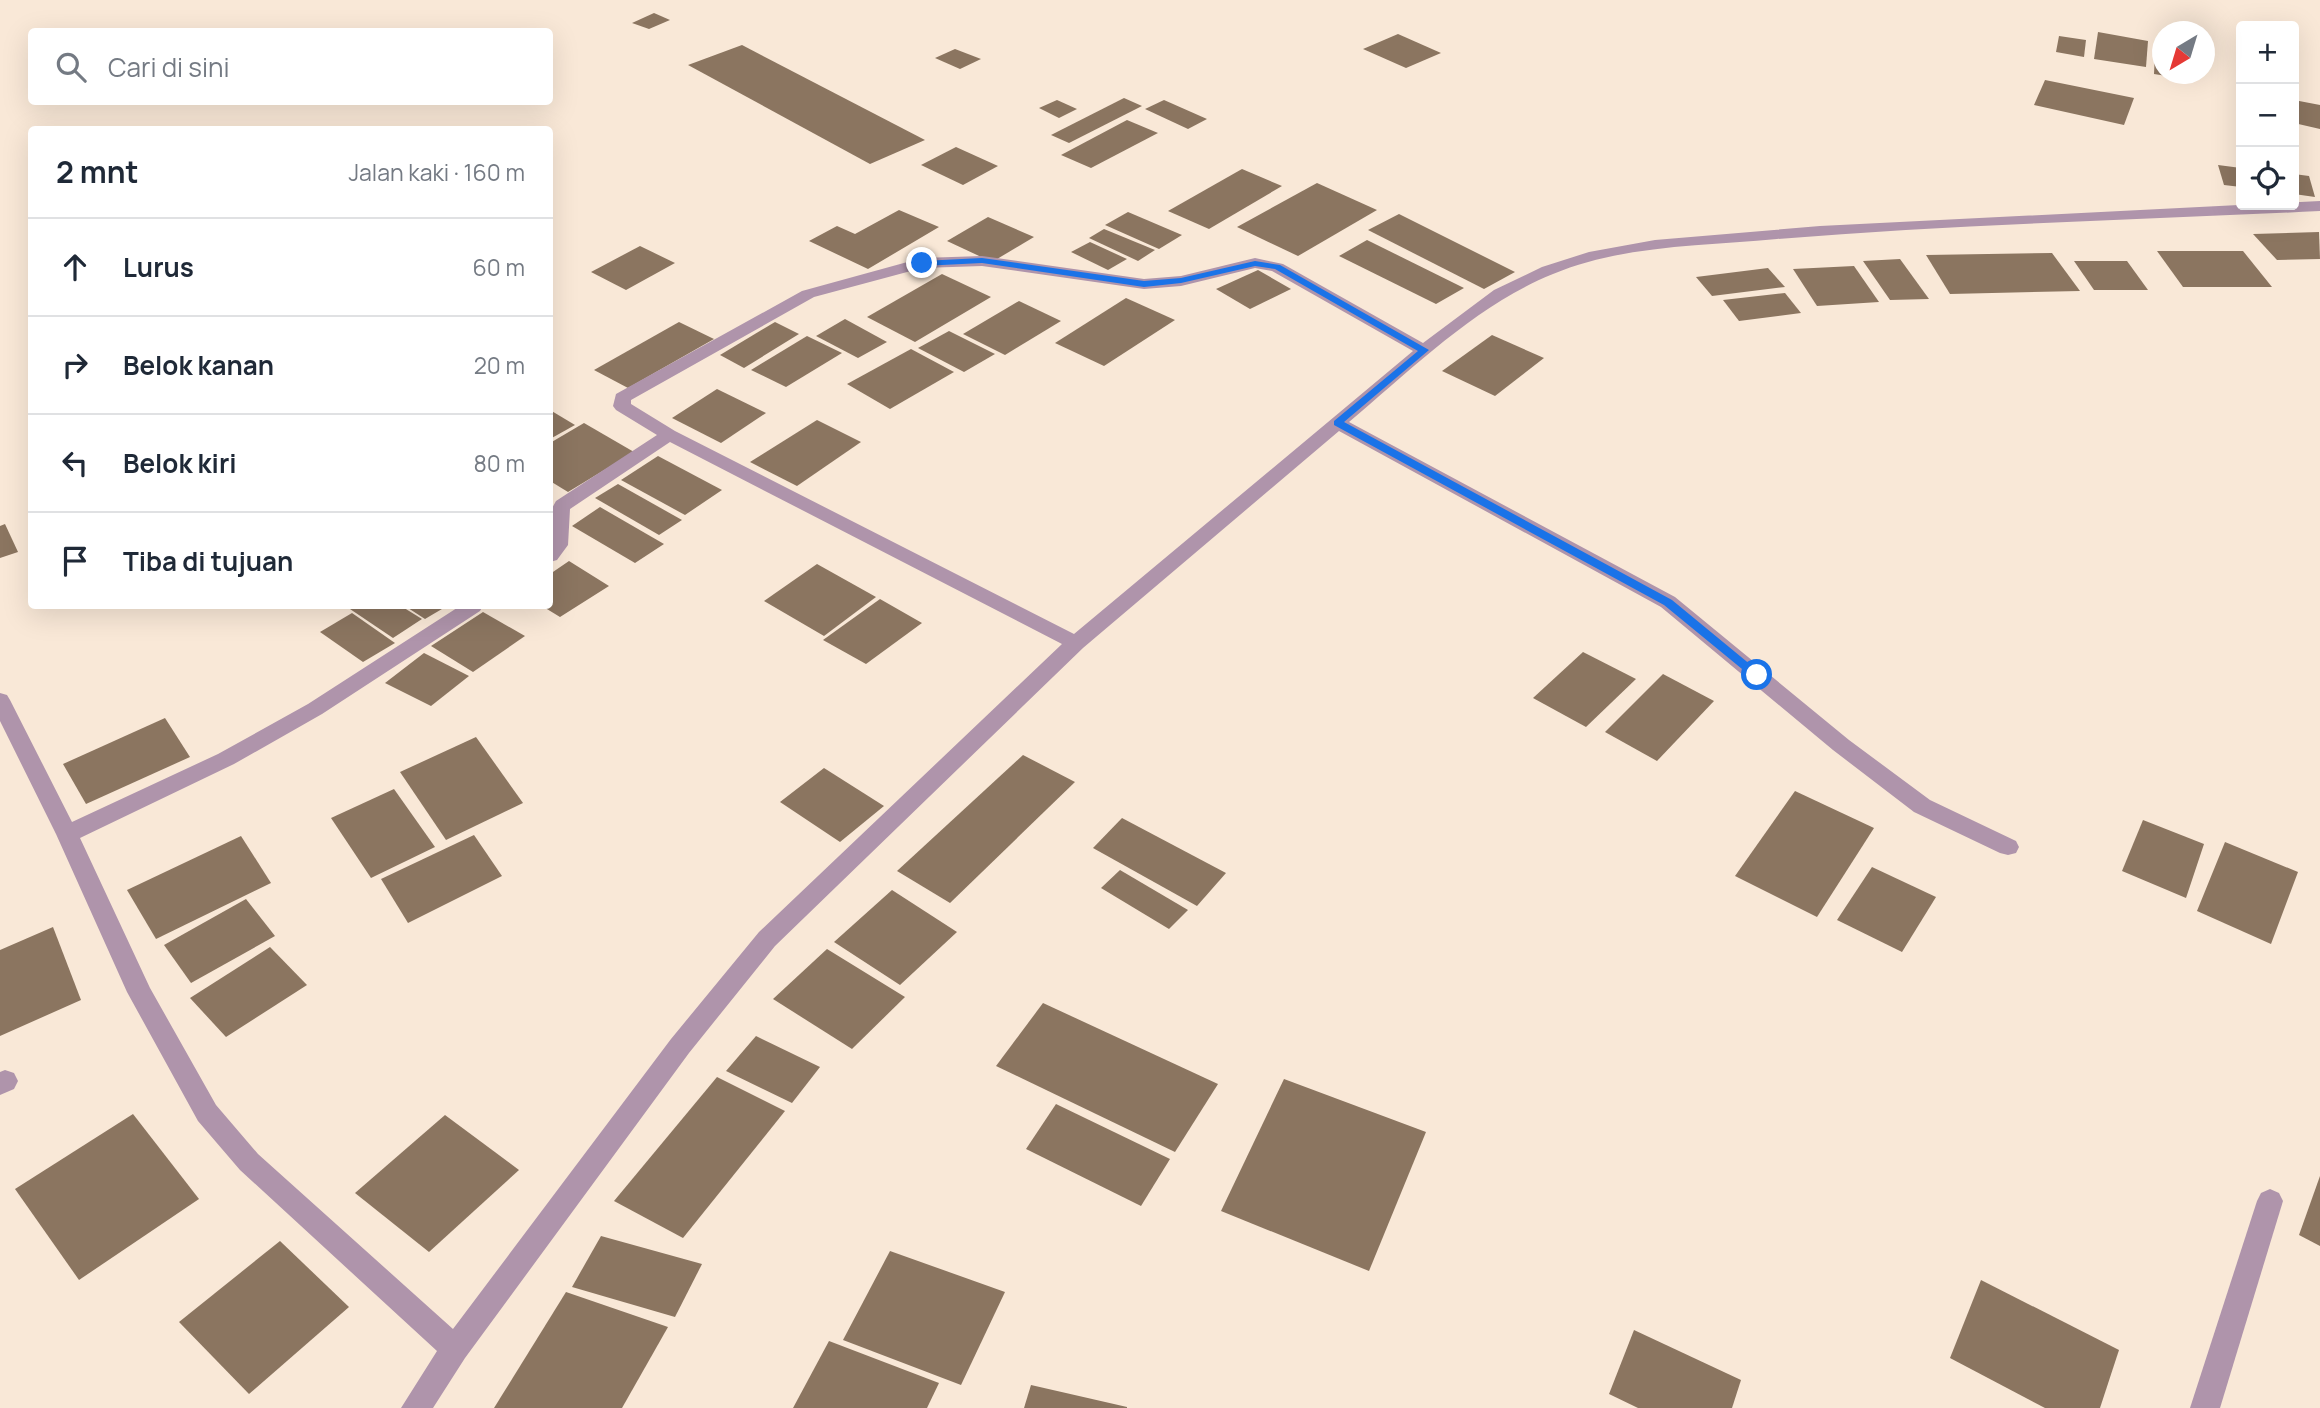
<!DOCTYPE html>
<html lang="id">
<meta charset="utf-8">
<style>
body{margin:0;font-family:Manrope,sans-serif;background:#f2f2f3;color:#1f2937}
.controls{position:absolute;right:21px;top:21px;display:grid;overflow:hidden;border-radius:7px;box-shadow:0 7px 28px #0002}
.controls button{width:63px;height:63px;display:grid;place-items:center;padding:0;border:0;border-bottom:2px solid #e0e1e3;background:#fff;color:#1f2937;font:35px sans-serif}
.compass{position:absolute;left:2152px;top:21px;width:63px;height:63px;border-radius:50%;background:#fff;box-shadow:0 7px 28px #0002;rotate:218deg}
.stop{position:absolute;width:21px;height:21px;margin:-16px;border:5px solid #1a73e8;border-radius:50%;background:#fff}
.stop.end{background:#1a73e8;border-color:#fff;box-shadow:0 2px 7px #0008}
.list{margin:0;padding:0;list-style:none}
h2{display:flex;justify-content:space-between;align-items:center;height:91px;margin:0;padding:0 28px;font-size:30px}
h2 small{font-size:23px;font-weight:400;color:#747a83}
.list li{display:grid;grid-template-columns:46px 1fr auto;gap:21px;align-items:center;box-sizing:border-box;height:98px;padding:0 28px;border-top:2px solid #e0e1e3}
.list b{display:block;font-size:26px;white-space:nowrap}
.list em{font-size:23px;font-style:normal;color:#747a83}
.icon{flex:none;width:38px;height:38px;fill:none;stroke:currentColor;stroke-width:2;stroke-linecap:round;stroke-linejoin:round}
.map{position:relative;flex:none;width:2320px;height:1408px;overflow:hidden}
.search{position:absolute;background:#fff;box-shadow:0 7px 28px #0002;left:28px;top:28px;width:525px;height:77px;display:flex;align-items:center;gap:18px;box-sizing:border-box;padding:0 24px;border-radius:7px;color:#747a83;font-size:26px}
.panel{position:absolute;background:#fff;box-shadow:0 7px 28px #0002;left:28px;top:126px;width:525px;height:483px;border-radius:7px}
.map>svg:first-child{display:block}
.building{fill:#8b7560}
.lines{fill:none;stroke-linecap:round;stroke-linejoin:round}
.street{fill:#af94ab;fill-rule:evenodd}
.route{fill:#1a73e8}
</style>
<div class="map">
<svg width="2320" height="1408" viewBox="0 0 2320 1408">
<rect width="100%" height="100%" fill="#f9e8d7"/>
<g class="building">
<polygon points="654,13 670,20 649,29 632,23"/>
<polygon points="2098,32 2148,41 2146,67 2094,59"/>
<polygon points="1398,34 1441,53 1406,68 1363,49"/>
<polygon points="2059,36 2086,40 2084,57 2056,52"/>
<polygon points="742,45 925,140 870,164 688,65"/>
<polygon points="955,49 981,59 960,69 935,58"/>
<polygon points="2155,53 2162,55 2162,74 2192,74 2192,80 2154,74"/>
<polygon points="2045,80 2134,98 2124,125 2034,105"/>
<polygon points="1124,98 1142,106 1069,143 1051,135"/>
<polygon points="1057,100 1077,109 1059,118 1039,108"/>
<polygon points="1164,100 1207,119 1188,129 1145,109"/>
<polygon points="2294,100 2320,105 2320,129 2294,123"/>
<polygon points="1127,120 1158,133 1091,168 1061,155"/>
<polygon points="956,147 998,166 963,185 921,165"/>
<polygon points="2218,165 2241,168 2241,187 2224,185"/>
<polygon points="1242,169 1282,186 1209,229 1168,211"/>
<polygon points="2294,174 2309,176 2315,197 2294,194"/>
<polygon points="1317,183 1377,210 1298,256 1237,227"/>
<polygon points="899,210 939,227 868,269 809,241 837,226 855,234"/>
<polygon points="1128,212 1182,235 1159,249 1105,225"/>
<polygon points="1399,214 1515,272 1484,289 1368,230"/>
<polygon points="988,217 1034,237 992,262 947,241"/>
<polygon points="1104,229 1155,250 1138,261 1089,238"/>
<polygon points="2319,232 2320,259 2277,260 2253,234"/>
<polygon points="1367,240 1464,288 1436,304 1339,256"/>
<polygon points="1090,242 1127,259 1108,270 1071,252"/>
<polygon points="640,246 675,263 626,290 591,272"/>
<polygon points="2157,251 2243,251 2272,287 2183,287"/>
<polygon points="2052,253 2080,291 1950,294 1926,255"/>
<polygon points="1900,259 1929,299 1890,300 1863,261"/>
<polygon points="2074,261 2127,261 2148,290 2094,290"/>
<polygon points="1854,266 1879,302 1817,306 1793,269"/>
<polygon points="1768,268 1785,287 1712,296 1696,277"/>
<polygon points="1258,270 1291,289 1250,309 1216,289"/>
<polygon points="942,274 991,297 915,342 867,317"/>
<polygon points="1785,293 1801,313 1739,321 1723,300"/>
<polygon points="1126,298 1175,320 1104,366 1055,343"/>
<polygon points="1019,301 1061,321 1005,355 963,334"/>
<polygon points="845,319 887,342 858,358 816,336"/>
<polygon points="679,322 714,339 628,388 594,370"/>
<polygon points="775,322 799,334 744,368 720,355"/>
<polygon points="949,331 995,354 964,372 918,348"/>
<polygon points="1492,335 1544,358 1495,396 1442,371"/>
<polygon points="807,336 842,353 786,387 751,370"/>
<polygon points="911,349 954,372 890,409 847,384"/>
<polygon points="717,389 766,413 721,443 672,418"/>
<polygon points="550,410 575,425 550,439"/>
<polygon points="817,420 861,442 797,486 750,462"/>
<polygon points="584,423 634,452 568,492 550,481 550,443"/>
<polygon points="658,456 722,490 685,515 621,480"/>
<polygon points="618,484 682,520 659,535 595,498"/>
<polygon points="600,507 664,544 635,563 572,526"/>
<polygon points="5,524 18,552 0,558 0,526"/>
<polygon points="569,561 609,586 560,617 542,606 550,606 550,574"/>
<polygon points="817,564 876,597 824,636 764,601"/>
<polygon points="880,599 922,623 866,664 823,640"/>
<polygon points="355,606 401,606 422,619 393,638 350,609"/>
<polygon points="405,606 447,606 425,619"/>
<polygon points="483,612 525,636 473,672 431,646"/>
<polygon points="352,613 395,643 363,662 320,632"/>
<polygon points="1583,652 1636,679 1586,727 1533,698"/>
<polygon points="424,653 469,676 431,706 385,683"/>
<polygon points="1663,674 1714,701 1657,761 1605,732"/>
<polygon points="165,718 190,757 86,804 63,764"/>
<polygon points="476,737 523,803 446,840 400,772"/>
<polygon points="1023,755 1075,782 950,903 897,871"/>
<polygon points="824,768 884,806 840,842 780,802"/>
<polygon points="394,789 435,847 371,878 331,818"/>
<polygon points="1795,791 1874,828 1817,917 1735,876"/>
<polygon points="1122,818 1226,873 1197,906 1093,848"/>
<polygon points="2143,820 2204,844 2186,898 2122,871"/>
<polygon points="474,835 502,876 408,923 381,879"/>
<polygon points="241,836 271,883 156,939 127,890"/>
<polygon points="2225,842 2298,872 2271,944 2197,911"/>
<polygon points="1872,867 1936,897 1902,952 1837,920"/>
<polygon points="1120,870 1188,910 1169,929 1101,888"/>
<polygon points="892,890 957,932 900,985 834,942"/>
<polygon points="246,899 275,936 191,983 164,945"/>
<polygon points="53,927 81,1000 0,1036 0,950"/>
<polygon points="270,947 307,985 226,1037 190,998"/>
<polygon points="827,949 905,997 852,1049 773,999"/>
<polygon points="1043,1003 1218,1084 1175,1152 996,1066"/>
<polygon points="756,1036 820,1067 792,1103 726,1071"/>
<polygon points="717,1077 785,1111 683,1238 614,1201"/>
<polygon points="1284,1079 1426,1132 1369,1271 1221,1211"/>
<polygon points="1056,1104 1170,1159 1141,1206 1026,1149"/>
<polygon points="133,1114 199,1199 79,1280 15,1189"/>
<polygon points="445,1115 519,1170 429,1252 355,1193"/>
<polygon points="2320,1176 2320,1246 2299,1235"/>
<polygon points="601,1236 702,1264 675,1317 572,1287"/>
<polygon points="280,1241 349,1307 249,1394 179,1322"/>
<polygon points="890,1251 1005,1292 961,1385 843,1340"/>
<polygon points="1981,1280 2119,1350 2100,1408 2045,1408 1950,1358"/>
<polygon points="566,1292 668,1327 622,1408 494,1408"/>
<polygon points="1634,1330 1741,1380 1732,1408 1638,1408 1609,1394"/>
<polygon points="829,1341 939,1383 927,1408 793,1408"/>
<polygon points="1031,1385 1127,1407 1127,1408 1024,1408"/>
</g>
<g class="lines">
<g class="street">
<path d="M2320 201V211C2139 220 1957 224 1777 239 1703 246 1622 245 1553 274 1476 305 1412 369 1349 422L1675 597 1849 740 1930 800 2016 841 2019 847 2016 853 2008 855 2000 853 1914 812 1833 750 1661 607 1339 431 1083 648 775 946 689 1053 465 1358 433 1408H401L437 1351 240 1170 198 1121 127 992 56 834 0 721V693L7 695 10 700 72 822 218 754 308 704 460 606H483L480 611 322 714 234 764 80 838 150 988 216 1105 258 1154 453 1329 671 1039 759 932 1062 644 670 442 570 509 568 545 557 560 550 562 551 510 556 501 657 435 616 410 613 406 616 394 802 291 922 258 982 256 1144 279 1181 276 1255 258 1283 264 1423 343 1494 290 1542 267 1589 252 1655 240 1820 226ZM982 266 1144 289 1181 286 1255 268 1272 271 1413 351 1074 634 675 431 631 404V400L814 297 922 268Z"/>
<polygon points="5,1070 14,1073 18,1081 14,1089 0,1095 0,1072"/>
<polygon points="2270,1189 2279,1193 2283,1201 2220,1408 2190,1408 2257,1201 2261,1193"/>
</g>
</g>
<polygon class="route" points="982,258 1144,281 1181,278 1255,261 1280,265 1429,350 1344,422 1672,600 1763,675 1761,678 1753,678 1664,605 1334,425 1334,421 1418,351 1275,269 1255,266 1181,283 1144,287 982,263 922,266 918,263 922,261"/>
</svg>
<div class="controls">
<button>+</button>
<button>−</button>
<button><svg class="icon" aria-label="locate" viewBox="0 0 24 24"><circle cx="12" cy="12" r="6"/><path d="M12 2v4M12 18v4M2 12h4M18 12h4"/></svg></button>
</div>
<svg class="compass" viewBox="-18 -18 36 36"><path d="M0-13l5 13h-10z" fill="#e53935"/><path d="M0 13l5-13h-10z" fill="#747a83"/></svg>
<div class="stop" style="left:1757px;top:675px"></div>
<div class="stop end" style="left:922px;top:263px"></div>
<div class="search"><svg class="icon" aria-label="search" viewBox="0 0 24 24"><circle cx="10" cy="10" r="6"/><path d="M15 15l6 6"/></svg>Cari di sini</div>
<section class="panel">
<h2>2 mnt<small>Jalan kaki · 160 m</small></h2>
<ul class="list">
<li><svg class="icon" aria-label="ahead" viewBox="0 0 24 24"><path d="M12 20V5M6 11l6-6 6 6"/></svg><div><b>Lurus</b></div><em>60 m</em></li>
<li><svg class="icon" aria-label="right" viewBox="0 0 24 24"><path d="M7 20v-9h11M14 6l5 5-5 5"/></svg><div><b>Belok kanan</b></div><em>20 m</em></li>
<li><svg class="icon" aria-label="left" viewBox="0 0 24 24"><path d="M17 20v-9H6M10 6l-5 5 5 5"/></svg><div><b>Belok kiri</b></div><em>80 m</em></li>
<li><svg class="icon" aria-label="arrive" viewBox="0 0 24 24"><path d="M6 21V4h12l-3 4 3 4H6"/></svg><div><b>Tiba di tujuan</b></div></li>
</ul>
</section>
</div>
